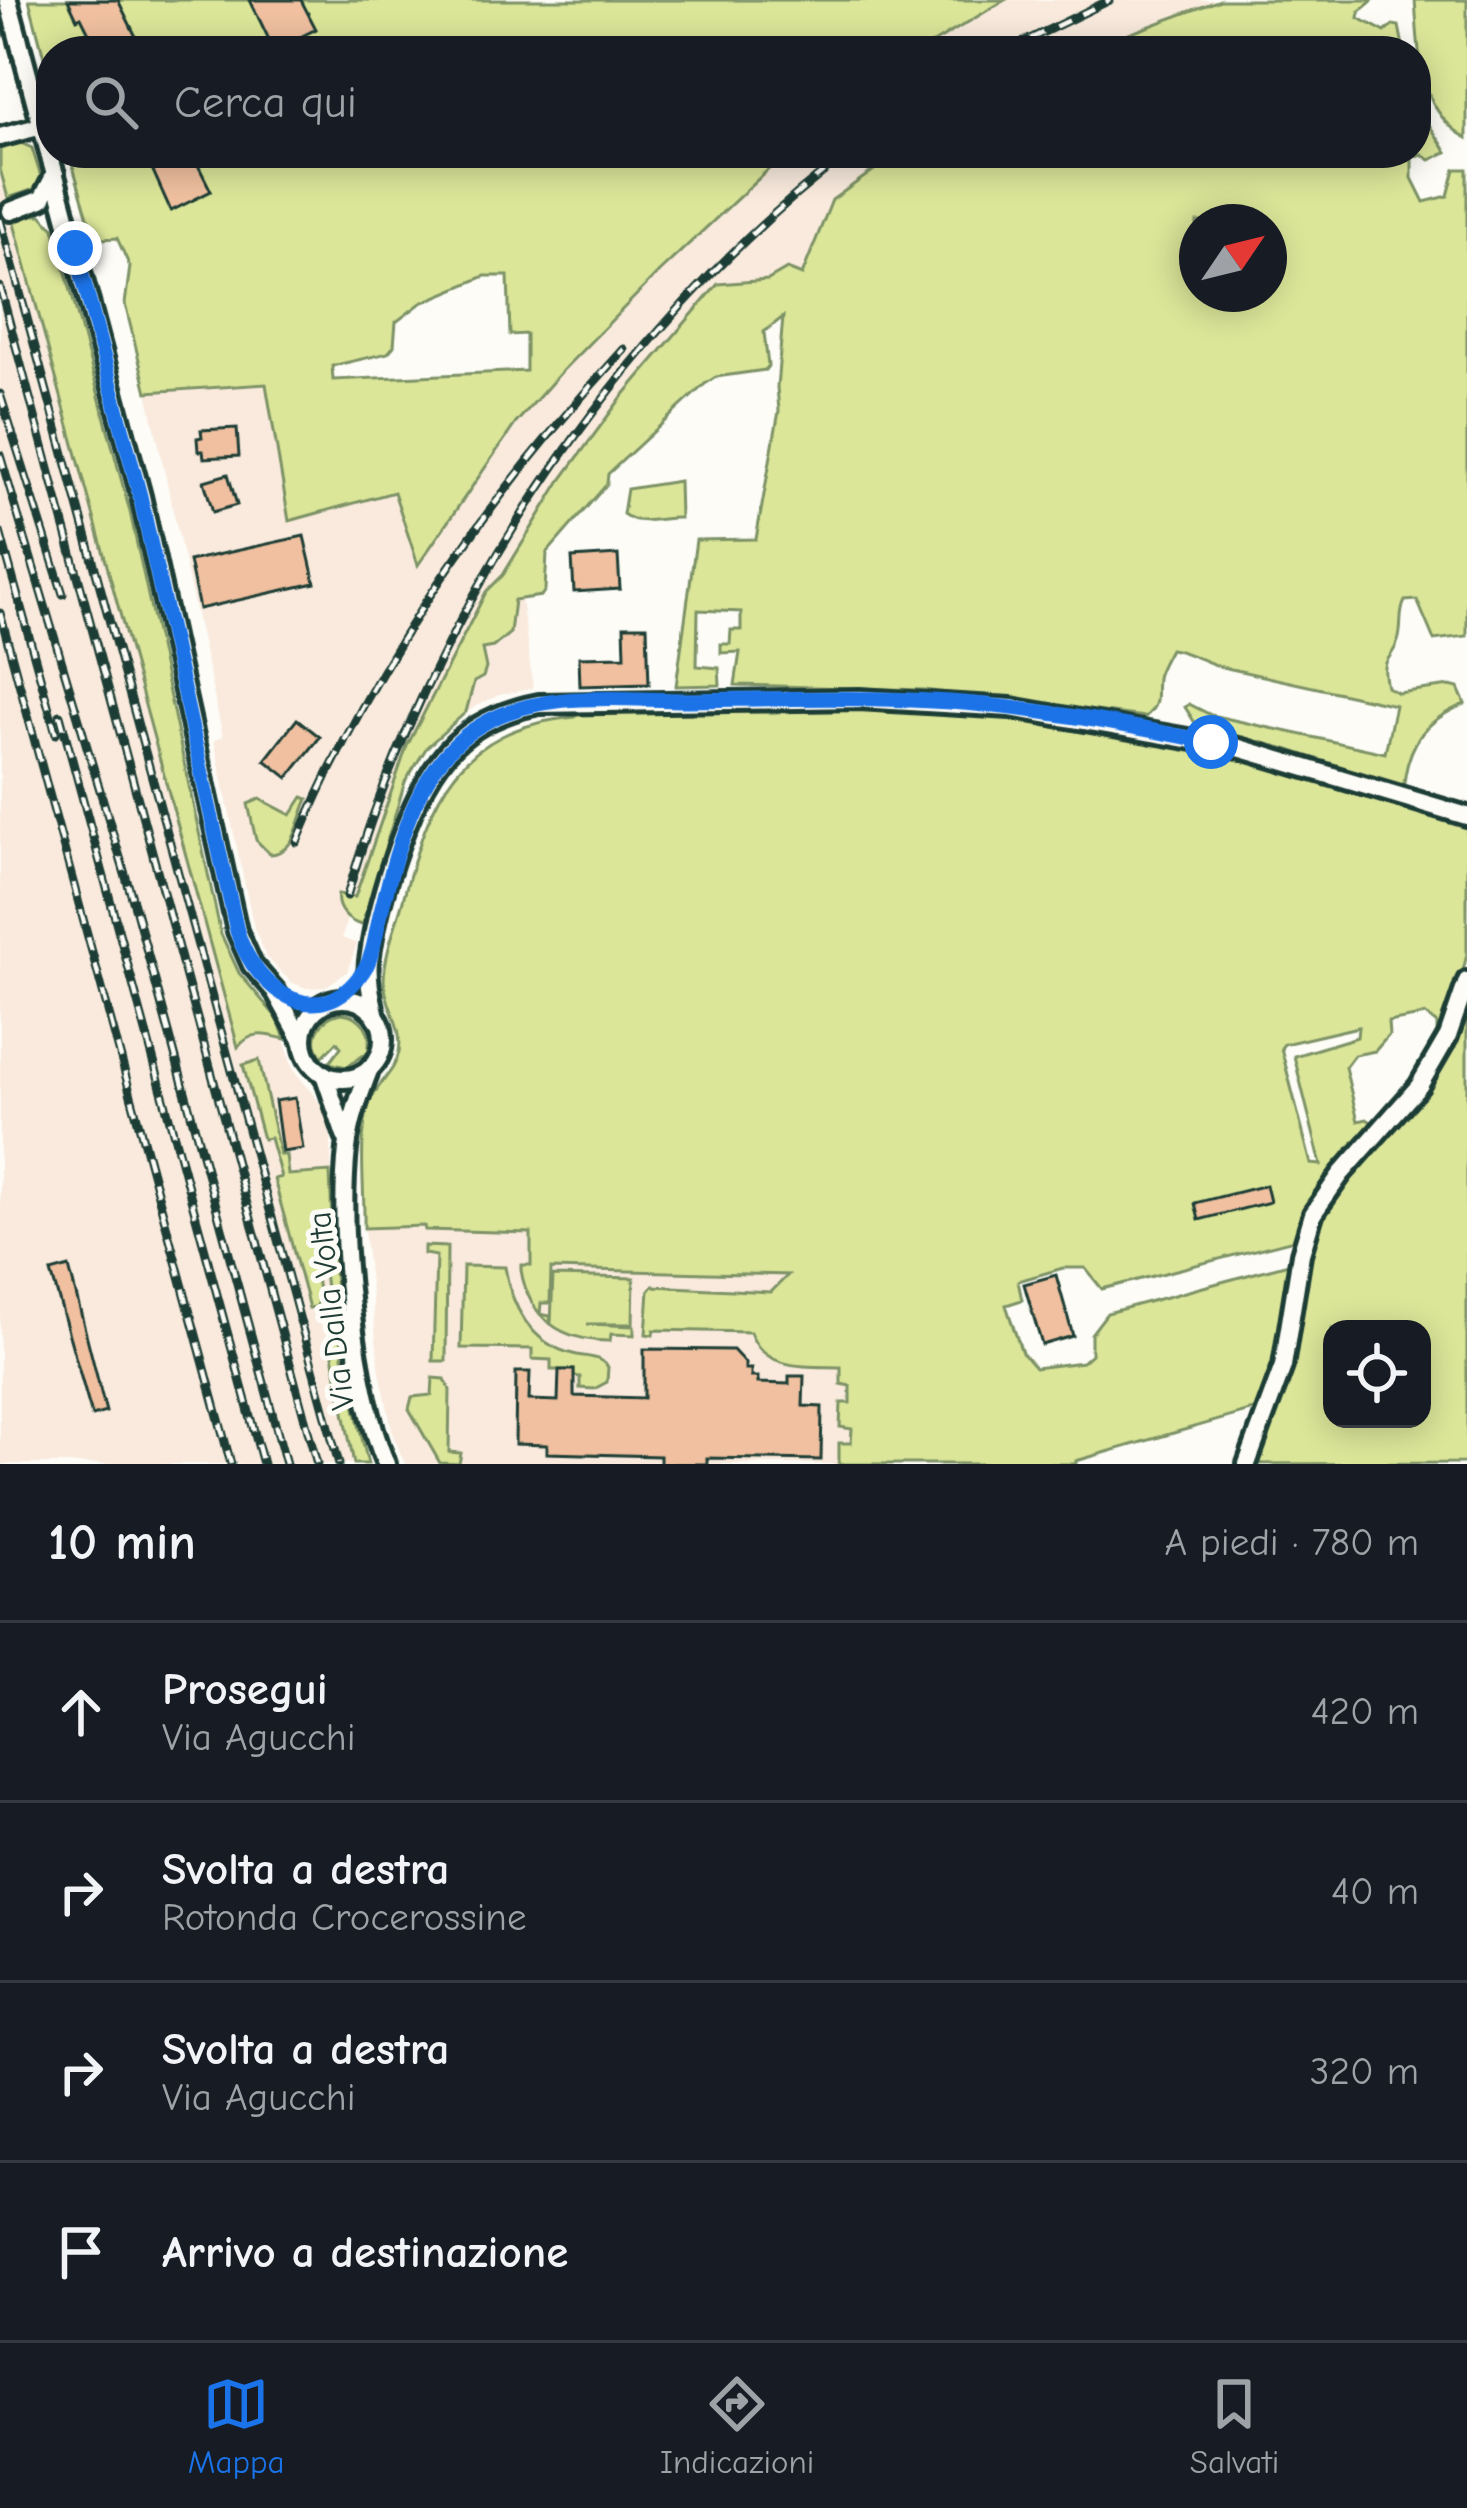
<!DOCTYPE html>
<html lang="it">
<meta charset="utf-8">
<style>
body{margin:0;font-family:"Comic Neue",sans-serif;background:#20242c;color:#f1f3f6}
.controls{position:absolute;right:36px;bottom:36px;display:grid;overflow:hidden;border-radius:24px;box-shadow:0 6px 30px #0003}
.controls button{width:108px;height:108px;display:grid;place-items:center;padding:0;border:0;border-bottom:3px solid #363941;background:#171b24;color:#f1f3f6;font:60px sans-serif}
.compass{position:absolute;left:1179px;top:204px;width:108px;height:108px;border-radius:50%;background:#171b24;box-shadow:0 6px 30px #0003;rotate:55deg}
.stop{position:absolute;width:36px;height:36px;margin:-27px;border:9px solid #1a73e8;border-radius:50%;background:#fff}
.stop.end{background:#1a73e8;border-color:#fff;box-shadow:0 3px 12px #0008}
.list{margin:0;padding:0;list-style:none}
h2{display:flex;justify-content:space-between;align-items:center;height:156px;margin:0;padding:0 48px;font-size:51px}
h2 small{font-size:39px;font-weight:400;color:#9ea1a6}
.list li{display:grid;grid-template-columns:78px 1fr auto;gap:36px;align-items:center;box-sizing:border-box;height:180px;padding:0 48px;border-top:3px solid #363941}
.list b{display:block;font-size:45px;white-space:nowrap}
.list p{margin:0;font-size:39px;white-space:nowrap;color:#9ea1a6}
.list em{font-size:39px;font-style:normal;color:#9ea1a6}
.icon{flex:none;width:66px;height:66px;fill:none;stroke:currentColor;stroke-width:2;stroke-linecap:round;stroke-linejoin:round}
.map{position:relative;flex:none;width:1467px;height:1464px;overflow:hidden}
.search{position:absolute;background:#171b24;box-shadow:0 6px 30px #0003;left:36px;right:36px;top:36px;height:132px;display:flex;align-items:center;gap:30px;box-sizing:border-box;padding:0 42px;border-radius:48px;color:#9ea1a6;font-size:45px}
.sheet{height:876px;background:#171b24}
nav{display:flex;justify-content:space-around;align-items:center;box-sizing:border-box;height:168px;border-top:3px solid #363941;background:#171b24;font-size:33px;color:#9ea1a6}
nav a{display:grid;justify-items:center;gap:6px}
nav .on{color:#1a73e8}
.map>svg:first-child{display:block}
.built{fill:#f9eadd}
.green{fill:#dbe699;stroke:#7d9266;stroke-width:3;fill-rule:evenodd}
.building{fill:#f0c0a0;stroke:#1f3d34;stroke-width:3}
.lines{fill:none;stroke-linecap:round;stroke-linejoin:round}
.minor-casing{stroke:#1f3d34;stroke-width:26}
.minor{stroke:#fdfcf7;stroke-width:16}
.rail-casing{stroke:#1f3d34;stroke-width:9}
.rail{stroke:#fdfcf7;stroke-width:4.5;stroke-dasharray:14;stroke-linecap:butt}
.route{stroke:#1a73e8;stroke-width:15}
.labels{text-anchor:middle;stroke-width:10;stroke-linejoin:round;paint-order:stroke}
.street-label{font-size:33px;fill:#1f3d34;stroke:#fdfcf7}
</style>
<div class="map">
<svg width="1467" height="1464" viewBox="0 0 1467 1464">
<rect width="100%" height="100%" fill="#fdfcf7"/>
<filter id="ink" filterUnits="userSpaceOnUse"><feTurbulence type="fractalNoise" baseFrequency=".00833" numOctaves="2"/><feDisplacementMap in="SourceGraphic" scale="24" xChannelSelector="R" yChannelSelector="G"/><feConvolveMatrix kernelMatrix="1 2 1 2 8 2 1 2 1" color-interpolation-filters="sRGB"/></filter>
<g filter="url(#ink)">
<g class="built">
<polygon points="1005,0 1220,0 1083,51 920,51"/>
<polygon points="786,153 898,153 832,200 785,316 600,466 521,596 533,688 499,695 476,706 449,725 427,747 405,782 393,814 362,925 347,919 342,938 357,944 347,972 325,987 306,988 291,982 266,957 254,928 214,740 223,737 147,392 267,384 289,520 394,492 419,564 516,423 563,370 660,271"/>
<polygon points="0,171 13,219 40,215 49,220 59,243 130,512 221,934 239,973 278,1019 293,1069 320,1103 327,1119 331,1134 331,1229 337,1308 354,1410 368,1464 0,1464"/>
<polygon points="425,1226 847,1235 871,1464 405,1464 393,1435 379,1366 364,1228"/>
</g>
<g class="green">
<polygon points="29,0 1005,0 920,51 51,51 51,84"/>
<polygon points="1220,0 1373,0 1360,11 1359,18 1385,32 1393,25 1399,26 1404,51 1083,51"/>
<path d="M1415 0H1467V138C1417 111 1419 50 1415 0Z"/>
<path d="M1416 105 1447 152 1430 160 1422 154 1412 157V178L1424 202 1448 196 1455 169H1467V636L1434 640 1417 600 1405 601C1398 614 1403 627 1398 641 1391 663 1380 655 1387 687L1398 693 1450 686 1458 688 1465 704C1426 720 1409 741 1404 783L1399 786 1283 748 1203 728 1195 723 1185 707 1189 704 1211 715 1385 753 1395 705 1222 667C1204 662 1187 651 1170 649 1166 657 1158 670 1157 678 1155 696 1161 704 1145 717L923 690 735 685 740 652 721 653V644H730L731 630H741V612L698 610 697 666 719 668 720 685 676 686 696 540 756 539 779 411 777 387 783 317 764 332 768 366 765 370 716 377 705 384 608 474 607 484 547 553 545 590 541 596 514 600 510 633 493 647 482 649 486 668 483 677 474 682 466 712 427 747 405 782 362 925C348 922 335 909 338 894L355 897 407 746 486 592 503 575 561 480 621 398 718 284 768 280 787 269 802 275 832 200 898 153H1416ZM1197 222H1269V294H1197Z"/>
<polygon points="16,141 32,148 42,180 35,189 8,198 0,169 0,145"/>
<path d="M69 153H786L660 271 563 370 516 423 418 565 394 492 289 521 266 384 147 392 125 304 130 267 117 238 102 239 92 231ZM485 276H508L510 335 526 334V371L333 380 332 366 388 353 394 346 396 322 421 303Z"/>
<path d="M31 215H41L54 228 130 512 221 934 239 973 278 1019 285 1039C264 1034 253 1030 238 1047L13 220Z"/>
<path d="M679 481 680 518C660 517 640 527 623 514L627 489Z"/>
<path d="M906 710C1007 718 1109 727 1209 750 1296 770 1381 801 1467 827V954L1455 1005 1430 1053 1437 1036V1024L1426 1015 1388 1022 1389 1035 1375 1051 1354 1055 1345 1067 1358 1121 1367 1119 1374 1124 1298 1236 1294 1240 1102 1289 1085 1268H1063L1018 1281 1022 1300 1006 1305 1022 1353 1035 1368 1082 1362 1091 1354V1334L1107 1313 1292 1263 1286 1332 1264 1407 1076 1461V1464H839V1443H851L852 1429 840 1427 841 1403H850V1386L841 1384V1367C806 1366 764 1371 750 1332L654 1330 653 1335 646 1334 649 1290 653 1286 771 1292 788 1275 551 1269 550 1303H541L540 1314 550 1316 551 1324 553 1276 634 1278 633 1324H587L634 1326V1335L611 1334 610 1341C562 1341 529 1319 521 1270V1265H531V1233L425 1230 424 1226 364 1228C365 1190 358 1144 368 1108 373 1086 395 1074 399 1052 404 1026 385 1006 384 981 384 955 396 926 403 900 430 797 458 728 575 717L577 712ZM1358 1027 1357 1037 1294 1056 1321 1165 1311 1164 1281 1048 1284 1044Z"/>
<path d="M303 797 308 799C297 823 296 853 270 854L256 840 248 804 260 799 291 815Z"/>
<path d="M1467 1009V1463L1253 1464 1306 1254 1327 1199 1425 1087ZM1332 1329H1422V1419H1332Z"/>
<path d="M342 1013C363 1016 373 1031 368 1052L347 1067 329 1063 341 1047 337 1042 322 1057C308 1038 319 1017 342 1013Z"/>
<polygon points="259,1060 280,1155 286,1155 288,1175 330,1172 334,1272 343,1356 368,1464 354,1464 333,1355 321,1242 312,1245 319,1300 315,1307 309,1308 274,1179 281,1177 270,1138 263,1139 243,1065"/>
<polygon points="424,1246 447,1247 446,1361 433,1361 436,1256 424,1254"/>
<path d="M463 1266 505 1267C511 1306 531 1344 573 1354 588 1358 598 1355 608 1367L607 1382 594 1389 580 1388V1377L574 1376V1370H551V1360L532 1359V1349L461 1348Z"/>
<polygon points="433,1378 445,1379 450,1390 449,1452 461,1453 459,1464 440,1463 409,1409 412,1397 432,1395"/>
</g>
<g class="building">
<polygon points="68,0 118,0 143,51 98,51 81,17 77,19"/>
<polygon points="250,0 301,0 316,29 274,50"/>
<polygon points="145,153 192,153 211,191 171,211"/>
<polygon points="237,428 239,456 204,458 203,451 198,451 197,438 202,437 201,430"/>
<polygon points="228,474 237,505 213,512 204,481"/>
<polygon points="304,536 315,583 199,609 189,561"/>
<polygon points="618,555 620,589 574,592 572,558"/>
<polygon points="624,626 647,626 649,684 580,686 579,657 625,656"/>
<polygon points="297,719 320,737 288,778 265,760"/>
<polygon points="295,1098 303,1149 282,1152 275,1101"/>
<polygon points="1266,1185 1270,1202 1199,1220 1195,1203"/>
<polygon points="69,1267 106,1412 92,1416 51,1272"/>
<polygon points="1056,1275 1073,1336 1042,1345 1024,1284"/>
<polygon points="644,1349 733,1350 745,1363 745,1369 751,1369 751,1377 758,1377 758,1383 789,1384 789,1376 804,1376 803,1406 822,1407 821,1460 707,1458 707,1464 660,1464 660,1456 547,1453 547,1445 515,1444 516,1372 530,1372 529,1400 558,1401 559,1370 574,1370 574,1396 644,1398"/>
</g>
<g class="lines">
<defs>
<g id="minor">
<polyline points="8,0 141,496 237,931 252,965 275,991 303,1042"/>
<polyline points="0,137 42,126"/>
<polyline points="11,211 42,199 55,174"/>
<circle cx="343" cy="1039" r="40"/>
<path d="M376 1017C372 999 367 979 369 961 377 901 411 785 455 744 478 722 508 710 539 704L859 699 1011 708 1239 748 1467 816"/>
<path d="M370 1068C360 1094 350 1121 347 1149 338 1234 354 1386 386 1464"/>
<polyline points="324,1074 345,1136"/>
<polyline points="1247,1464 1283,1366 1301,1254 1313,1214 1341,1174 1419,1086 1448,1036 1467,981"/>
</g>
</defs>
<use href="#minor" class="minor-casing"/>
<use href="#minor" class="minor"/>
<defs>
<g id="rail">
<polyline points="1005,51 1110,0"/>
<polyline points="0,219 339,1464"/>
<polyline points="0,287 317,1464"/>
<polyline points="0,394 63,594"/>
<polyline points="0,455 136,911 286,1464"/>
<polyline points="0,532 56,734"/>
<polyline points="0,613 231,1464"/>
<polyline points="60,715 263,1464"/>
<path d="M297 842C374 659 490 495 624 349"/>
<path d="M347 896C426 620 618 326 848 153"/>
</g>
</defs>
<use href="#rail" class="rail-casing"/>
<use href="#rail" class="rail"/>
</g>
</g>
<g class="lines" filter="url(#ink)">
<path class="route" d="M75 248 140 496 237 931C256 994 324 1038 367 965 375 950 376 929 381 912 398 845 417 762 481 725 541 689 619 700 686 700 774 699 863 696 950 702 1038 708 1125 725 1211 742"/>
</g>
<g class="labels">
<g class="street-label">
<text transform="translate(330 1311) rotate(-97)" y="12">Via Dalla Volta</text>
</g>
</g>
</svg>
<div class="controls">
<button><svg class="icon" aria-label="locate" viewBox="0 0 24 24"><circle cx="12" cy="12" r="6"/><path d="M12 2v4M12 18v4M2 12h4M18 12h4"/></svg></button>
</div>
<svg class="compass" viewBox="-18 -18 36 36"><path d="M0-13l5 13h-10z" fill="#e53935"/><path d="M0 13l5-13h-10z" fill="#9ea1a6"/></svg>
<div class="stop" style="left:1211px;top:742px"></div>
<div class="stop end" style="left:75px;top:248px"></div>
<div class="search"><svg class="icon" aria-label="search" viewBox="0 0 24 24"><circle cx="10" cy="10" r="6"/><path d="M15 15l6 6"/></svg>Cerca qui</div>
</div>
<section class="sheet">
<h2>10 min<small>A piedi · 780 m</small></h2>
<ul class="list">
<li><svg class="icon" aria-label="ahead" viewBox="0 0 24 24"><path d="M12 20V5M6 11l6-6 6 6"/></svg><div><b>Prosegui</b><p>Via Agucchi</p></div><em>420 m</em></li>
<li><svg class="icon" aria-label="right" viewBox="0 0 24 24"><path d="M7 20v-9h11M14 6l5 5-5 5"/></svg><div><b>Svolta a destra</b><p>Rotonda Crocerossine</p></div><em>40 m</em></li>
<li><svg class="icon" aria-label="right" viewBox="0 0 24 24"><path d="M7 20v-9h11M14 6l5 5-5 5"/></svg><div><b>Svolta a destra</b><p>Via Agucchi</p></div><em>320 m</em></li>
<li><svg class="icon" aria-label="arrive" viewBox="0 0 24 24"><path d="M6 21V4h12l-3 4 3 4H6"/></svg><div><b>Arrivo a destinazione</b></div></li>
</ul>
</section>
<nav>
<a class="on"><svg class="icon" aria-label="map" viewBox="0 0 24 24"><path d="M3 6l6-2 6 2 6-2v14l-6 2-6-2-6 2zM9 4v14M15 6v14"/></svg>Mappa</a>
<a><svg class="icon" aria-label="directions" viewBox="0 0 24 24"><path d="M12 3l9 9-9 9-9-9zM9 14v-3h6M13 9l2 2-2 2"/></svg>Indicazioni</a>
<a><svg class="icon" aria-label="saved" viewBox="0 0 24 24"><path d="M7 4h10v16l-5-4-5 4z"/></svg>Salvati</a>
</nav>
